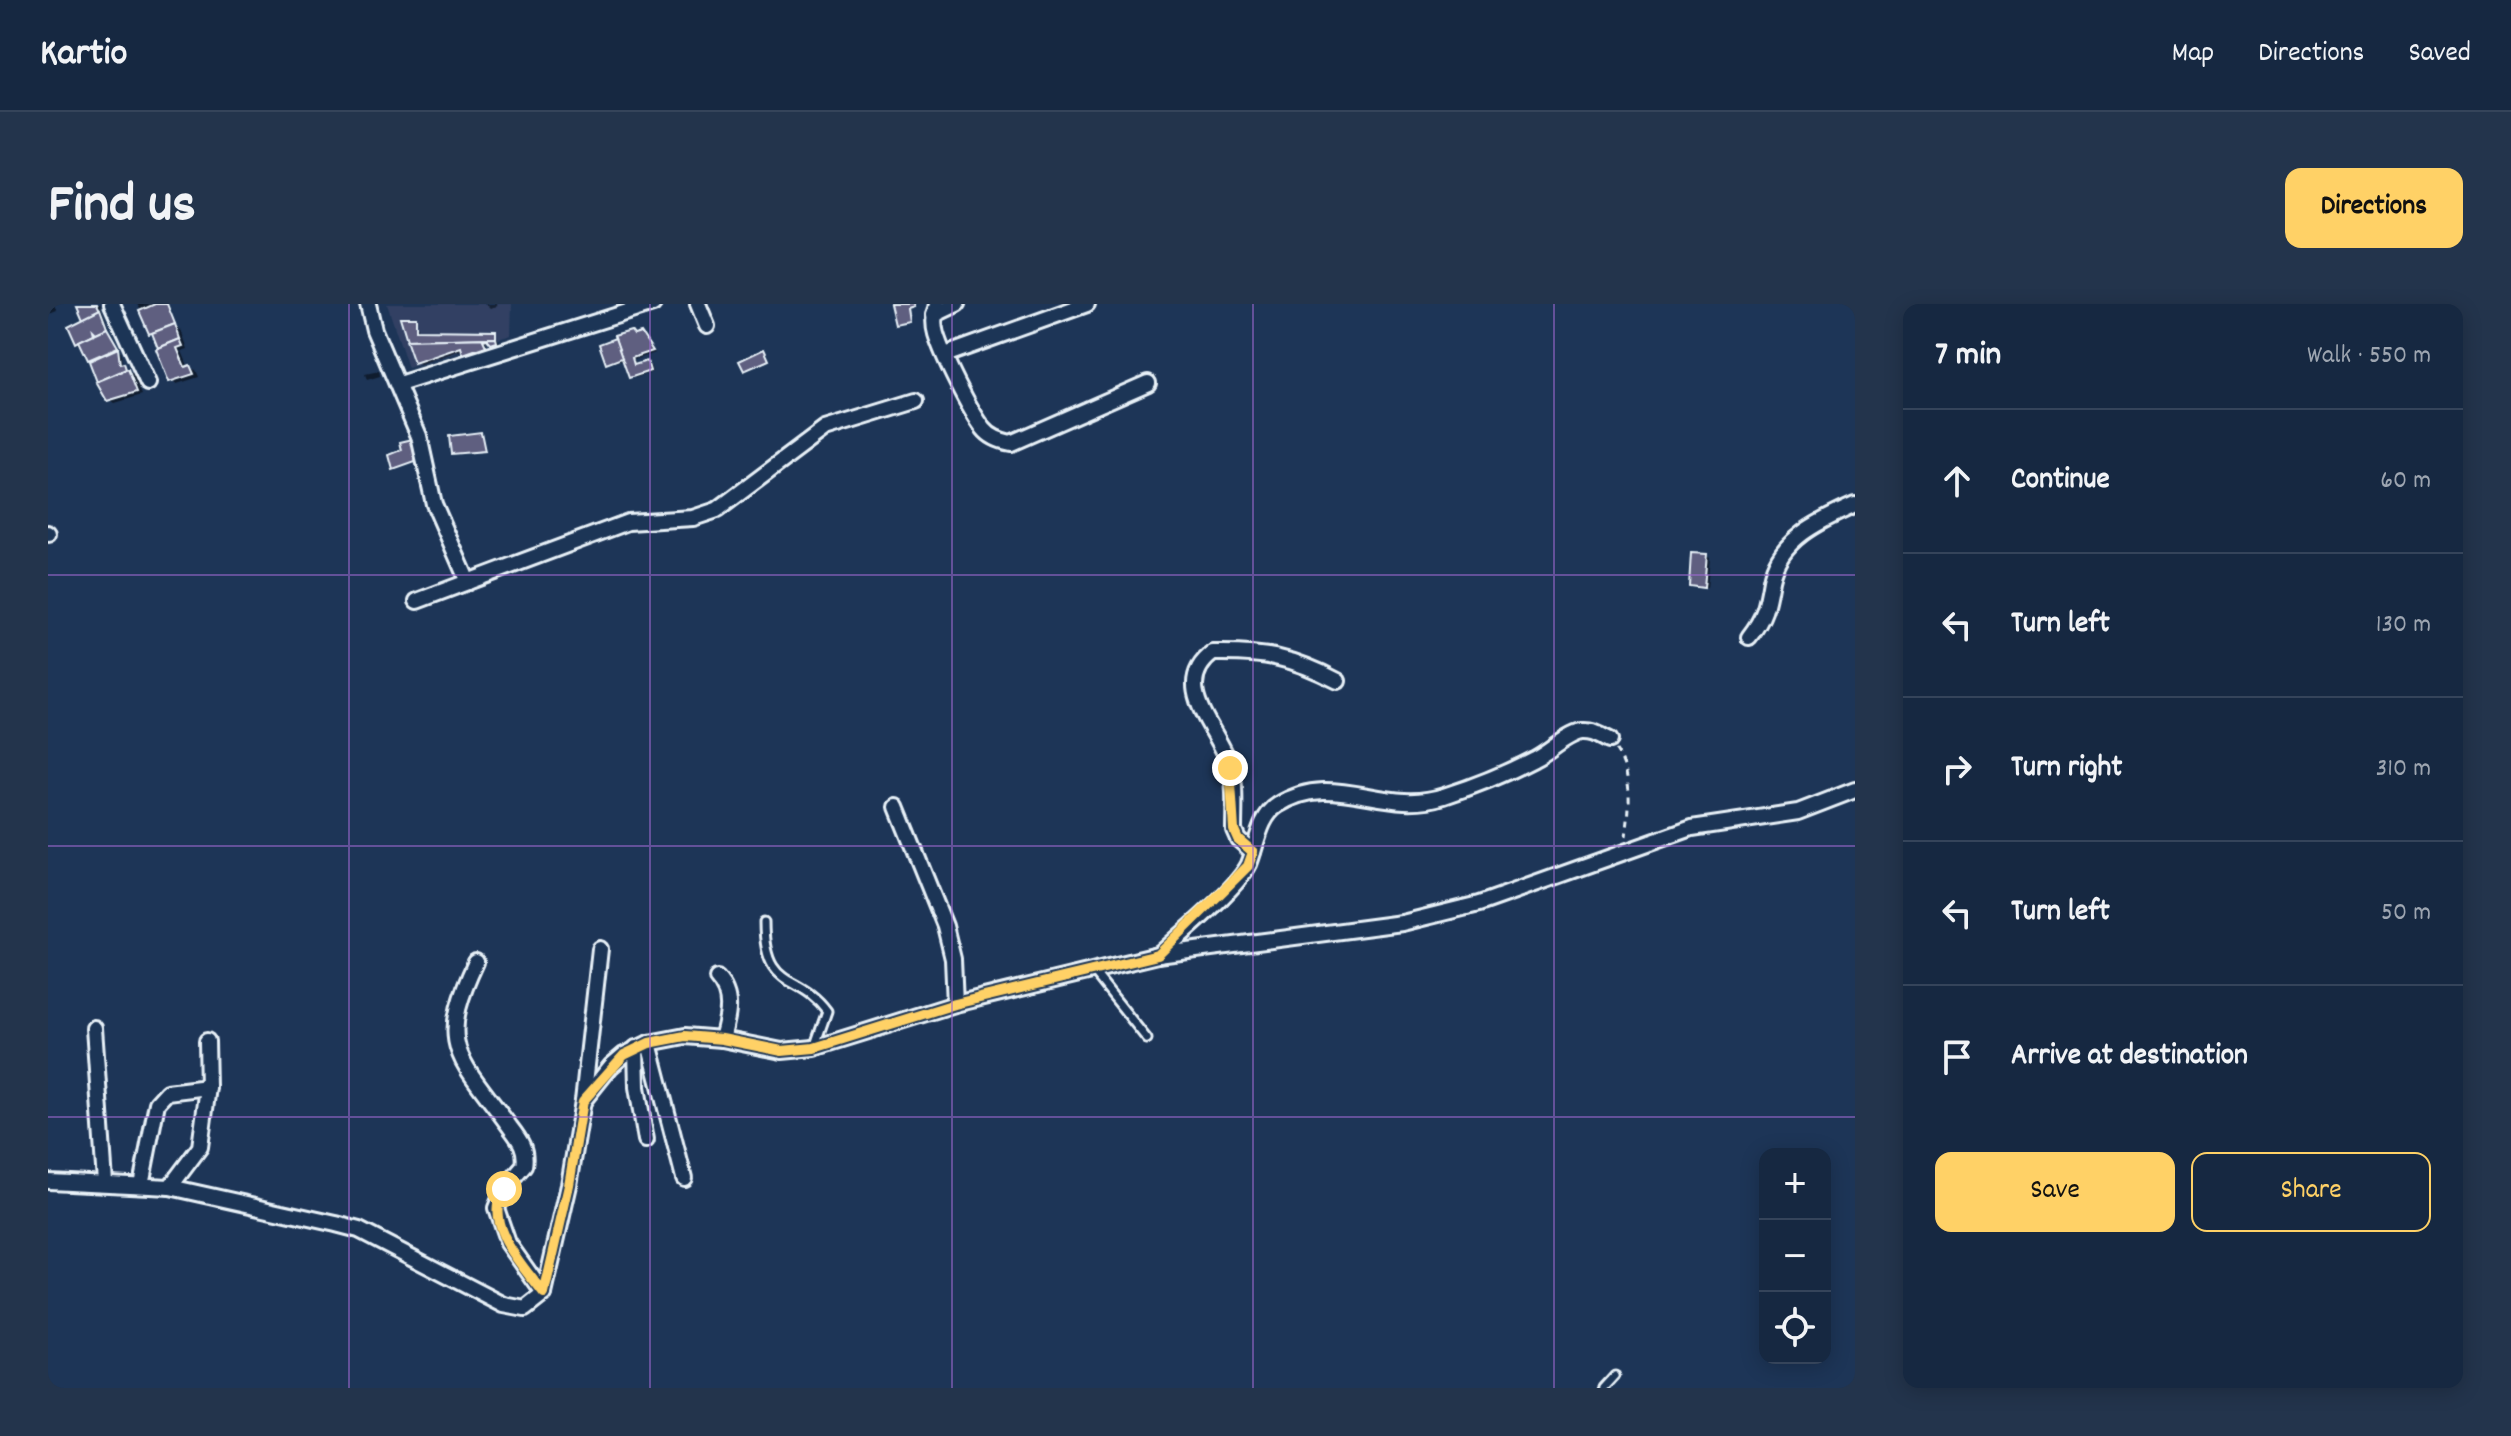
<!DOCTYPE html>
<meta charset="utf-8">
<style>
body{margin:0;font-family:Dekko,sans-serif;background:#23344c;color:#f1f3f6}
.controls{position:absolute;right:24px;bottom:24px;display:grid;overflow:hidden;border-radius:16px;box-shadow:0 4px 20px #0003}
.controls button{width:72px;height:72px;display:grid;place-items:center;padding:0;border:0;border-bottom:2px solid #35445a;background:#162841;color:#f1f3f6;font:40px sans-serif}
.stop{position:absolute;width:24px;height:24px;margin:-18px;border:6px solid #ffd166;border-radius:50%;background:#fff}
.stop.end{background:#ffd166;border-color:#fff;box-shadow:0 2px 8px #0008}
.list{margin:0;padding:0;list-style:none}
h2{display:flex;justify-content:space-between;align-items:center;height:104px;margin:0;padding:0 32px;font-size:34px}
h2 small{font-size:26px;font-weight:400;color:#9ea6b1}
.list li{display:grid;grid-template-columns:52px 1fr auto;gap:24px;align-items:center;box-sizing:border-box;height:144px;padding:0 32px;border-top:2px solid #35445a}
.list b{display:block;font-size:30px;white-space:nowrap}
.list em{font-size:26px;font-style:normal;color:#9ea6b1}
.actions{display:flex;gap:16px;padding:24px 32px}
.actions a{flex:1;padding:18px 0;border:2px solid #ffd166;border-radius:16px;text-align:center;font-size:28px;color:#ffd166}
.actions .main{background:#ffd166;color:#111}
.icon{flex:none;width:44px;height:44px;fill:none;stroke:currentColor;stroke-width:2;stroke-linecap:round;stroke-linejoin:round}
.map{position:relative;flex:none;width:1807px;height:1084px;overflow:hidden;border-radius:16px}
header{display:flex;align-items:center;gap:48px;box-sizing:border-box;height:112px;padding:0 40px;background:#162841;border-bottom:2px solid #35445a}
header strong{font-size:38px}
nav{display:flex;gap:44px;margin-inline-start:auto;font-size:28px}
.intro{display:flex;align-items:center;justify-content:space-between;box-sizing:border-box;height:192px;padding:0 48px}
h1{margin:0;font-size:56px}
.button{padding:20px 36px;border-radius:16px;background:#ffd166;color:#111;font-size:28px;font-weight:700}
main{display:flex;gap:48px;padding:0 48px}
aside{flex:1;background:#162841;border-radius:16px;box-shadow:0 4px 20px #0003}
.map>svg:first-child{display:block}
.built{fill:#304163}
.shadow{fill:#0007}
.building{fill:#5e5e80;stroke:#e8f1f8;stroke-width:2}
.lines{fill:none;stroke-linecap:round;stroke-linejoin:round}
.service-casing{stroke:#e8f1f8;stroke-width:13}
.minor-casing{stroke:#e8f1f8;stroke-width:20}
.path{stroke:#e8f1f8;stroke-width:3;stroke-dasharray:6 6;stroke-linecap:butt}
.service{stroke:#1d3557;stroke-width:7}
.minor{stroke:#1d3557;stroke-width:14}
.route{stroke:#ffd166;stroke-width:10}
.grid{fill:none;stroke:#9c67d0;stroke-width:2;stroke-opacity:0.55}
</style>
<header>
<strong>Kartio</strong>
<nav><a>Map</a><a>Directions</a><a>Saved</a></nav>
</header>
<div class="intro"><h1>Find us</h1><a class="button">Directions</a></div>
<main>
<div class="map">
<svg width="1807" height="1084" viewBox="0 0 1807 1084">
<rect width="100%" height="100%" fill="#1d3557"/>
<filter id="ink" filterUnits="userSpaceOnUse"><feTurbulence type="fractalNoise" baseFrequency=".0125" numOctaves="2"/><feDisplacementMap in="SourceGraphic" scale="16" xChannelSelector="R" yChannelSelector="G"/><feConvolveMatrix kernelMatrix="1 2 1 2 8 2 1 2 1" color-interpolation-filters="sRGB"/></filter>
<g filter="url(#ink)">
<polygon class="built" points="339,0 464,0 463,31 360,64"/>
<g class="shadow">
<polygon points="0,0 6,0 10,7 0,11"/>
<polygon points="31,0 52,0 68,47 73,48 74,60 86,71 94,91 67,99 61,96 46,57 29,38 38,15"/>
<polygon points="89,0 119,0 126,22 133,26 140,45 134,47 141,64 148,66 151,73 129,80 123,76 106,29"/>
<polygon points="438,0 449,0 450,2 442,4"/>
<polygon points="367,15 371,28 447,29 452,39 443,36 438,37 440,44 420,50 416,45 372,60 368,58"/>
<polygon points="583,29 596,33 607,49 586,56 589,63 602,61 604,68 587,74 577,56 560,59"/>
<polygon points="331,67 332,72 319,76 317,70"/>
<polygon points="1658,252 1662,254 1659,284 1646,283 1643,281"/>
</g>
<g class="building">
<polygon points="29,0 49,0 52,6 35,14"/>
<polygon points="107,0 119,0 127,20 101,30 91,7"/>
<polygon points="842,0 865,0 866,3 860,5 862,18 847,21"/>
<polygon points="52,5 59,24 48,29 45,26 46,30 28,39 20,21"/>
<polygon points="352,13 368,13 368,26 448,27 448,34 359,36"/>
<polygon points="127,20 132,35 110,44 104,29"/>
<polygon points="59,24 70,43 40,56 31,37"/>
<polygon points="583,27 586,31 593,29 605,47 584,54 586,61 599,57 602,67 581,74 566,32"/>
<polygon points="448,34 449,38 443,40 439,35 435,36 438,42 415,50 413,43 366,59 358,36"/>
<polygon points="567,34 574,54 558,60 551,40"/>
<polygon points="132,35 135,42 129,44 137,63 142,61 146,70 121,78 108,45"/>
<polygon points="70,44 72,60 76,59 78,65 49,78 41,57"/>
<polygon points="716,45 721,56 696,67 691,57"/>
<polygon points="80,65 89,88 59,97 48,78"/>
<polygon points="433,128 437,147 403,150 401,132"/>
<polygon points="369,134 376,155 345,166 341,151 354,146 352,138"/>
<polygon points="1643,249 1659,250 1656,284 1641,282"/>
</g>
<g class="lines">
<defs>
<g id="service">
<path d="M716 618C716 689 750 667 779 707L766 744"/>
<polyline points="1045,667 1099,735"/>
<polyline points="1556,1084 1567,1072"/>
</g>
<g id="minor">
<polyline points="64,0 100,79"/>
<polyline points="320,0 326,26 371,132 386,200 420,278"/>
<polyline points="650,0 659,22"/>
<path d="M889 0C886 10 885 20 888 30 895 53 922 107 936 125 943 134 953 137 963 139L1100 79"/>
<polyline points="886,11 909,0"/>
<polyline points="897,51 1039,0"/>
<polyline points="351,80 605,0"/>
<polyline points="0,229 1,230"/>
<polyline points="369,297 580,218 645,214 669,206 777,125 868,97"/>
<path d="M1701 333C1717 313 1719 300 1723 276 1731 235 1771 217 1807 201"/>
<polyline points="849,503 897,622 905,655 907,700"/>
<path d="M1205 548 1190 535 1186 526C1186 505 1188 484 1183 464 1172 426 1120 382 1165 349 1216 348 1244 353 1290 377"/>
<path d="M1111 651C1133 630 1189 585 1201 560 1209 541 1211 513 1230 501 1287 465 1335 512 1396 492 1427 482 1457 470 1486 455 1501 448 1518 430 1534 427 1545 426 1552 431 1562 436"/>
<path d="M428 658C387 745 412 753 462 823 472 836 479 845 476 862L456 885 448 904 460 939 496 990"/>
<path d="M669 674C686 692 680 713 674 735"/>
<polyline points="46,724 57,878"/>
<polyline points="601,739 636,874"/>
<polyline points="588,744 589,783 598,836"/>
<polyline points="535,797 563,762 576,751 601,739 637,732 674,735 734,747 766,744 907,700 1110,651 1354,619 1431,600 1644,524 1750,508 1807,486"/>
<polyline points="0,877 122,883 288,920 311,926 456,1001 477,1005 496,990 521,881 535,797 552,645"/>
<polyline points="93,881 109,799 119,788 160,783"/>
<polyline points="122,883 152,843 160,783 159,737"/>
</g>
</defs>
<use href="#service" class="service-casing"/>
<use href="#minor" class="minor-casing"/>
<path class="path" d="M1568 446C1585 472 1582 503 1578 532"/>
<use href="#service" class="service"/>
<use href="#minor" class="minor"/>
</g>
</g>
<g class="lines" filter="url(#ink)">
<path class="route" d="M456 885C433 920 476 963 496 990L521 881 535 797 576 751 601 739 637 732 674 735 734 747 766 744 907 700 1110 651 1200 562 1205 548 1190 535 1186 526 1182 464"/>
</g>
<path class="grid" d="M301 0V1084M602 0V1084M904 0V1084M1205 0V1084M1506 0V1084M0 271H1807M0 542H1807M0 813H1807"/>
</svg>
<div class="controls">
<button>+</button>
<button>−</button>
<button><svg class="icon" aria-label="locate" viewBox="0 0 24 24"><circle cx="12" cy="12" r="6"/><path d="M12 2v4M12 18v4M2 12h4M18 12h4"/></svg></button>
</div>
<div class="stop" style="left:456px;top:885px"></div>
<div class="stop end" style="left:1182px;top:464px"></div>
</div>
<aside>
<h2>7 min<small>Walk · 550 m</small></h2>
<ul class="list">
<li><svg class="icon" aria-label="ahead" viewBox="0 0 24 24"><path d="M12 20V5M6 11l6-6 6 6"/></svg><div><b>Continue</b></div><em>60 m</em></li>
<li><svg class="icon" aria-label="left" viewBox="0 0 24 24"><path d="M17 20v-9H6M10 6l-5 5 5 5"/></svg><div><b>Turn left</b></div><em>130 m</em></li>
<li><svg class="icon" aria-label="right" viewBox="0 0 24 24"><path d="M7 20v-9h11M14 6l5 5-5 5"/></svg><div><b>Turn right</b></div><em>310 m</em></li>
<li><svg class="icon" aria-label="left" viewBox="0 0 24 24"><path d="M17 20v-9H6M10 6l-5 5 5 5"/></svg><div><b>Turn left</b></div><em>50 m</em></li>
<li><svg class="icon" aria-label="arrive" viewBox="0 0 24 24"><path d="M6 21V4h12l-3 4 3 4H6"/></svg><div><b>Arrive at destination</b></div></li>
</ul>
<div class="actions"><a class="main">Save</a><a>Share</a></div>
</aside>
</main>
